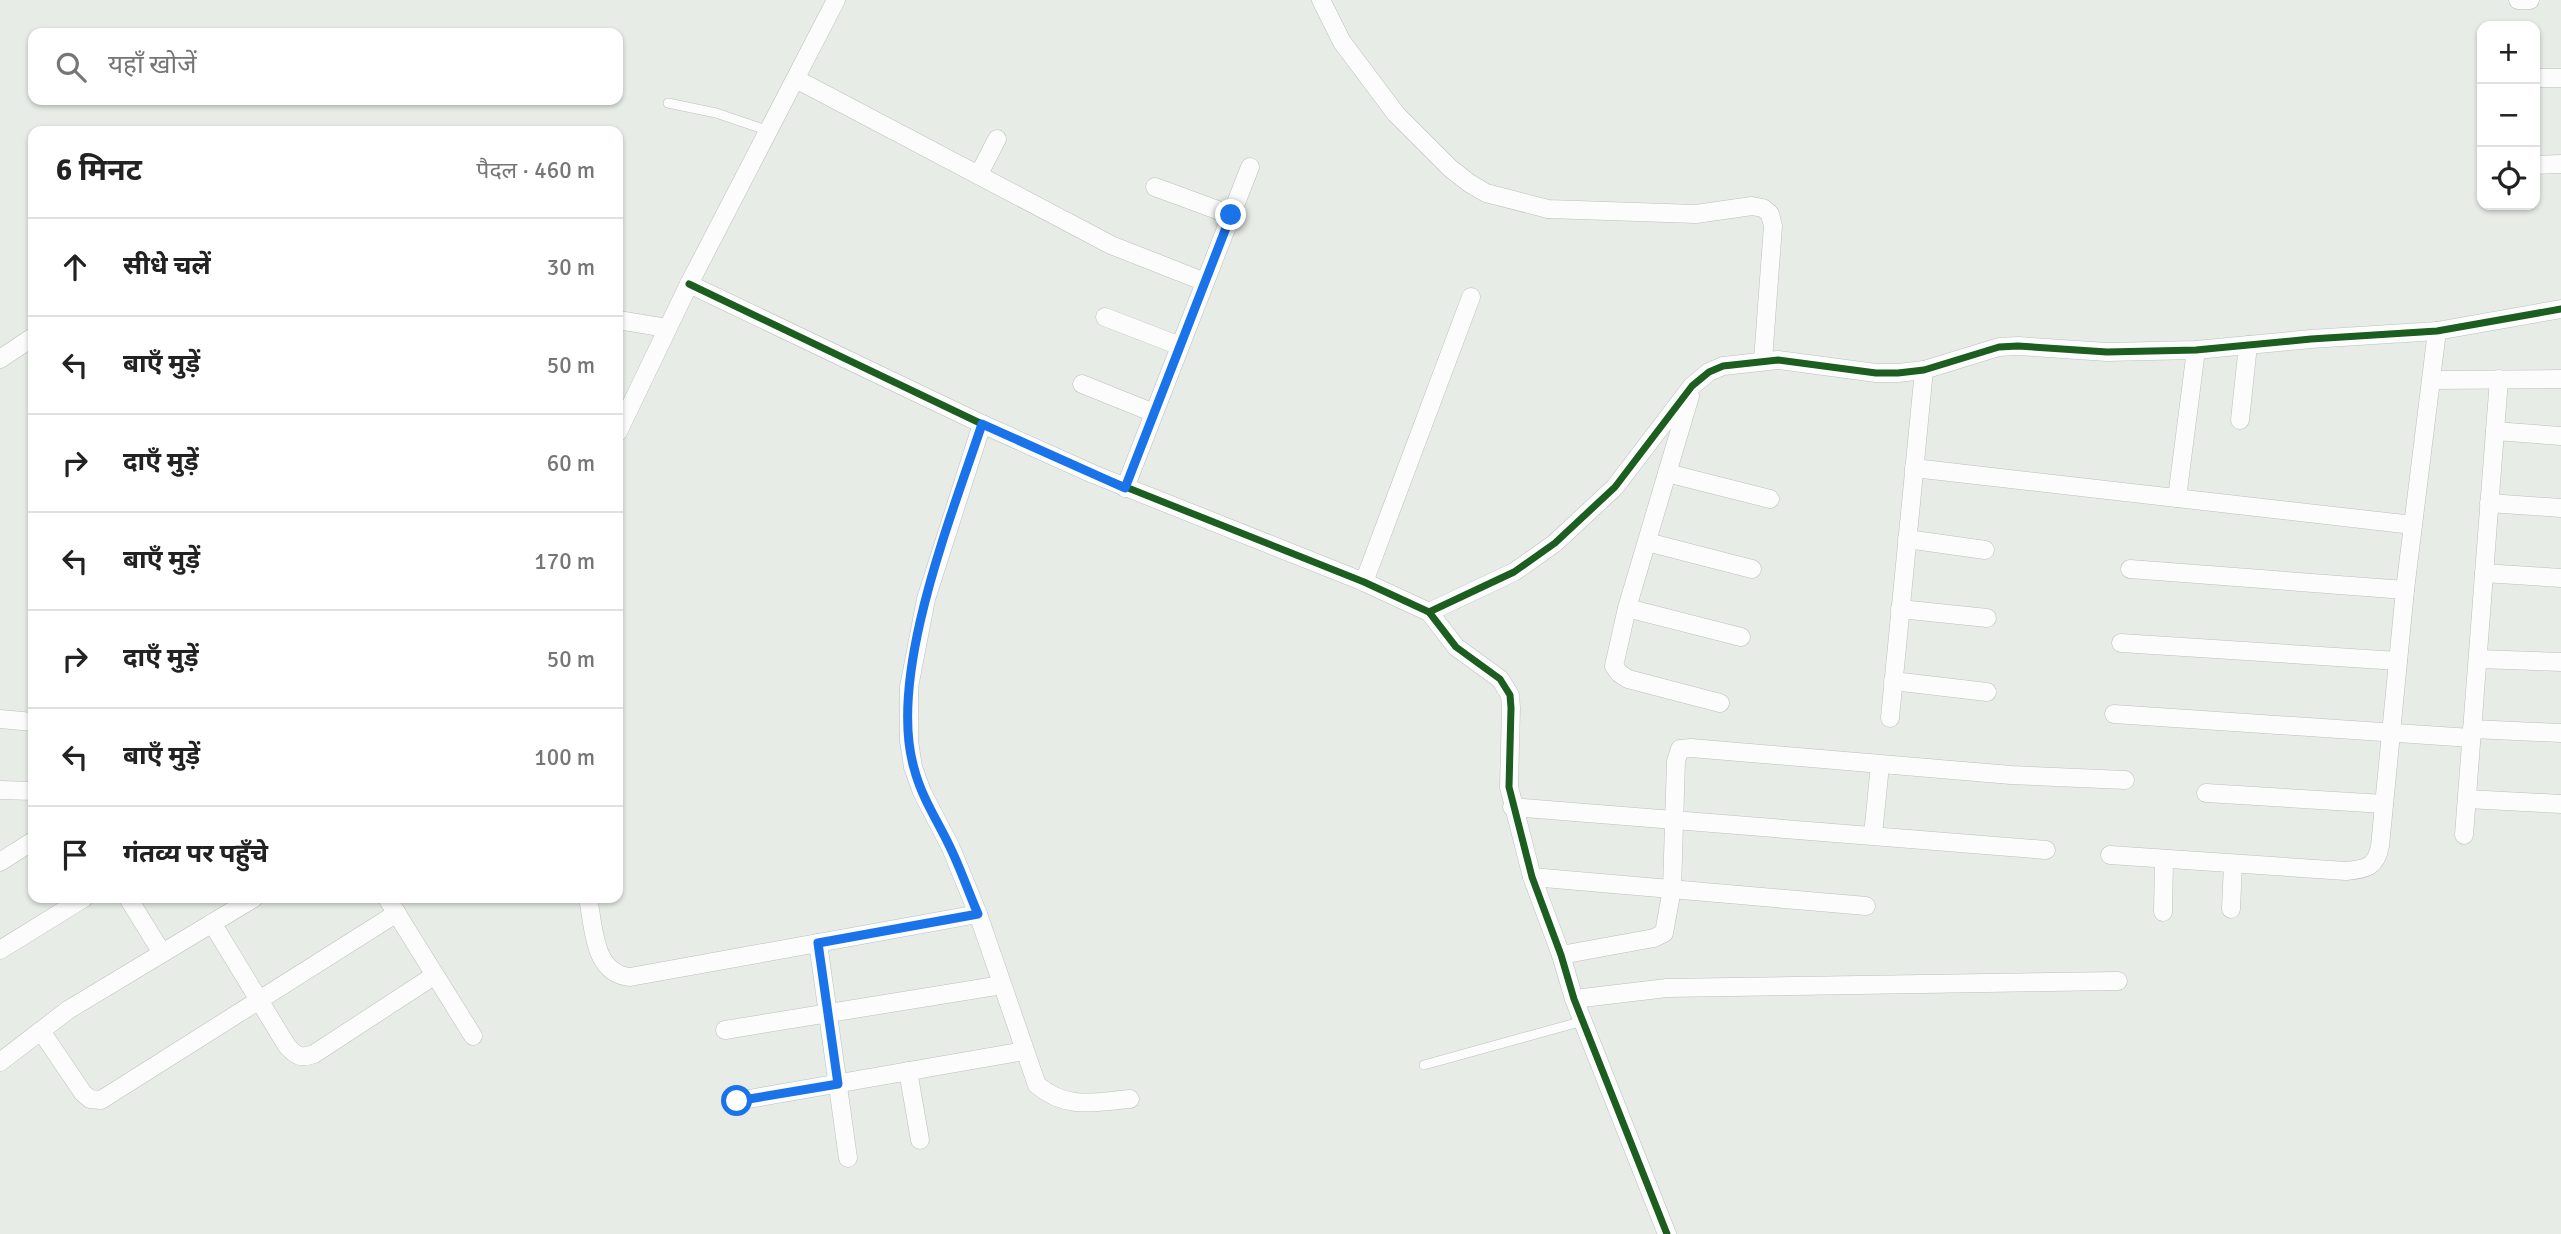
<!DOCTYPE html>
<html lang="hi">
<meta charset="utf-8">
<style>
body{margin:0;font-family:Signika,"Noto Sans Devanagari",sans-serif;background:#f6f6f6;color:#222}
.controls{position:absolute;right:21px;top:21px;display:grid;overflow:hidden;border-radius:14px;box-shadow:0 2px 5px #0004}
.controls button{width:63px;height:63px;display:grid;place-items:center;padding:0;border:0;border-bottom:2px solid #e0e0e0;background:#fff;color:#222;font:35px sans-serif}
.stop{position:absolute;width:21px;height:21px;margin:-16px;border:5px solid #1a73e8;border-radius:50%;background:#fff}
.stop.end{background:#1a73e8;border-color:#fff;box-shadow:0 2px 7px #0008}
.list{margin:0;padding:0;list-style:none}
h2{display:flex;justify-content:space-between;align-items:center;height:91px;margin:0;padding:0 28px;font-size:30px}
h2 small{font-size:23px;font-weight:400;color:#767676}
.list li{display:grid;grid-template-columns:46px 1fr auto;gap:21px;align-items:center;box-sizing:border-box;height:98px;padding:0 28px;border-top:2px solid #e0e0e0}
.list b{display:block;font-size:26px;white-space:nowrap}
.list em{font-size:23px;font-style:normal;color:#767676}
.icon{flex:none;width:38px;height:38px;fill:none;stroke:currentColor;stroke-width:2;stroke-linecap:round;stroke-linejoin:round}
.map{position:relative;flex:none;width:2561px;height:1234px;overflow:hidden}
.search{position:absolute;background:#fff;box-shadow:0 2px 5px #0004;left:28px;top:28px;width:595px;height:77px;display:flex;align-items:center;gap:18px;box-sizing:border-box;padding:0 24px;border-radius:14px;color:#767676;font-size:26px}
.panel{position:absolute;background:#fff;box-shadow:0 2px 5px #0004;left:28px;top:126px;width:595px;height:777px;border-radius:14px}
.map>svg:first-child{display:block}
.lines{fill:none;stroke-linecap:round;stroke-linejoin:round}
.service-casing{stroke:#bdbfbd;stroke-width:10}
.minor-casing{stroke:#bdbfbd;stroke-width:19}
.service{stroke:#fbfcfb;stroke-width:9}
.minor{stroke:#fbfcfb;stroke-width:18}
.cycleway-casing{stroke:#fff;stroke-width:11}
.cycleway{stroke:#1b5e20;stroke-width:7}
.route{stroke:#1a73e8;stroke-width:9}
</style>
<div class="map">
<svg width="2561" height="1234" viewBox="0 0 2561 1234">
<rect width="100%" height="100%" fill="#e7ece7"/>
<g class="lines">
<defs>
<g id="service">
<polyline points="668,103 716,113 769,131"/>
<polyline points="1424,1065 1583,1021"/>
</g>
<g id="minor">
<polyline points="1321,0 1342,42 1396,114 1450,168 1469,183 1486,193 1548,209 1696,214 1752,206 1763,208 1770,214 1773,226 1763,360"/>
<polyline points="2518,0 2530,0"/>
<polyline points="2535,78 2561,78"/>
<polyline points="796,79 1111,245 1205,282"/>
<polyline points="2535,165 2561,164"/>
<polyline points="979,174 997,139"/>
<polyline points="1155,187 1231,215"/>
<polyline points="689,284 982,424 1093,474 1364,582 1429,612 1456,647 1500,679 1510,695 1511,708 1509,787 1532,877 1561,955 1574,999 1667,1234"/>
<polyline points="1105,317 1180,346"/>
<polyline points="618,320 667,328"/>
<polyline points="0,359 33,337"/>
<polyline points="2432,380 2561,379"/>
<polyline points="1082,384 1154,413"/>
<polyline points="1690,396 1627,608 1614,666 1619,673 1628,679 1720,703"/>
<polyline points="2240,420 2248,345"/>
<path d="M982 424 926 599 909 687V741L913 767 922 792 951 848 978 914 1037 1085C1067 1110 1094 1102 1130 1099"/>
<polyline points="2495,431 2561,436"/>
<polyline points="618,432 689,284 836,0"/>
<polyline points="1914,468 2413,525"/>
<polyline points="1667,473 1770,499"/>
<polyline points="1125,488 1250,167"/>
<polyline points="2177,498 2196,350"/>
<polyline points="2489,503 2561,508"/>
<polyline points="1907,539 1985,550"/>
<polyline points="1647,542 1752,569"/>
<polyline points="2130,569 2405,590"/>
<polyline points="2484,573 2561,578"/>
<polyline points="1364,582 1471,297"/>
<polyline points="1627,608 1741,637"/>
<polyline points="1900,609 1987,618"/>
<polyline points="1429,612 1514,572 1555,543 1615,487 1692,386 1709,372 1723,366 1778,360 1876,373 1898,373 1924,370 1999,347 2018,346 2107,352 2196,350 2311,339 2437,331 2561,309"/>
<polyline points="2121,643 2398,661"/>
<polyline points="2478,659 2561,662"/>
<polyline points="1893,681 1987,692"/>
<polyline points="2114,714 2471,738"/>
<polyline points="1890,718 1924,370"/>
<polyline points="0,719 33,722"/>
<polyline points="2472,729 2561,733"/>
<polyline points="0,790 33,791"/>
<polyline points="2206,793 2384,804"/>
<polyline points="2467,799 2561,804"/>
<polyline points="1512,807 2046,850"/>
<polyline points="1873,835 1880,765"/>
<polyline points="2464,835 2499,379"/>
<path d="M2110 855 2346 871C2367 869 2376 867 2380 846L2405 590 2437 331"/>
<polyline points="0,862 33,841"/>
<polyline points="1532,877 1866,906"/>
<polyline points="128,898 162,953"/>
<polyline points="387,898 473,1036"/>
<path d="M588 898C594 927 593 974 630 977L978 914"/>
<polyline points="2231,909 2233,864"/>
<polyline points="2163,912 2164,860"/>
<path d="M212 923 287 1046C296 1056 301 1059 314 1054L435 975"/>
<polyline points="818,943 848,1158"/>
<polyline points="0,950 84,898"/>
<polyline points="1561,955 1654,938 1664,933 1672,889 1676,761 1680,749 1691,748 2011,775 2125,780"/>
<polyline points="1574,999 1667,988 2118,981"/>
<polyline points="725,1030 1002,985"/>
<polyline points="41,1031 83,1093 90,1099 101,1100 397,913"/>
<polyline points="0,1062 68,1010 254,898"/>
<polyline points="908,1071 920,1140"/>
<polyline points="737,1101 1024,1051"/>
</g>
</defs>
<use href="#service" class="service-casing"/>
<use href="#minor" class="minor-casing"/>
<use href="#service" class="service"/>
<use href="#minor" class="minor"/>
<defs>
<g id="cycleway">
<polyline points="689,284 982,424 1093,474 1364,582 1429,612 1456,647 1500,679 1510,695 1511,708 1509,787 1532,877 1561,955 1574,999 1667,1234"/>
<polyline points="1429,612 1514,572 1555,543 1615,487 1692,386 1709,372 1723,366 1778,360 1876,373 1898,373 1924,370 1999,347 2018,346 2107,352 2196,350 2311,339 2437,331 2561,309"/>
</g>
</defs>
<use href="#cycleway" class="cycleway-casing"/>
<use href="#cycleway" class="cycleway"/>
</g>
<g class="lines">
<path class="route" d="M737 1101 838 1084 818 943 978 914C968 891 960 867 949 845 937 820 921 796 914 768 887 675 952 515 982 424L1125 488 1231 215"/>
</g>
</svg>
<div class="controls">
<button>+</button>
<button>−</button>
<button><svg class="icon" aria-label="locate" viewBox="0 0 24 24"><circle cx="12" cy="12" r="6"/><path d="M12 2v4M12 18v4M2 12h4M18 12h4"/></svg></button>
</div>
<div class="stop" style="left:737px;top:1101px"></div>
<div class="stop end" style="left:1231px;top:215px"></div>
<div class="search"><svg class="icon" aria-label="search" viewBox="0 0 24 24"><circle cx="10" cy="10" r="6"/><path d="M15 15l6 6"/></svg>यहाँ खोजें</div>
<section class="panel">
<h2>6 मिनट<small>पैदल · 460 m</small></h2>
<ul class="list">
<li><svg class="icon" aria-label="ahead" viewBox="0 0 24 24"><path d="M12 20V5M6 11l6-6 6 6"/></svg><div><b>सीधे चलें</b></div><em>30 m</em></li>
<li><svg class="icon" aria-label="left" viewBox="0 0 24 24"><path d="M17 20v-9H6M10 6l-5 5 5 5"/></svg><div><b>बाएँ मुड़ें</b></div><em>50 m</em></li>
<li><svg class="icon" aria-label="right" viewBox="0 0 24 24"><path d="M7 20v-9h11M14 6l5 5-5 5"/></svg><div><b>दाएँ मुड़ें</b></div><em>60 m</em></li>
<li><svg class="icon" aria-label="left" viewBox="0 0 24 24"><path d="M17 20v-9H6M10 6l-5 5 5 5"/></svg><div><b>बाएँ मुड़ें</b></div><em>170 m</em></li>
<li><svg class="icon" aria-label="right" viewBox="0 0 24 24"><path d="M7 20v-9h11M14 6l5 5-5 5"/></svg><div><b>दाएँ मुड़ें</b></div><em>50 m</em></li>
<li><svg class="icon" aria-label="left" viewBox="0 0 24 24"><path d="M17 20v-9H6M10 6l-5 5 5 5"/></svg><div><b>बाएँ मुड़ें</b></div><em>100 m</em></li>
<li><svg class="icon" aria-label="arrive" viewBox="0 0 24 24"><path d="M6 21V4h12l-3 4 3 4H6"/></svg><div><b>गंतव्य पर पहुँचे</b></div></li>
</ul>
</section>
</div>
